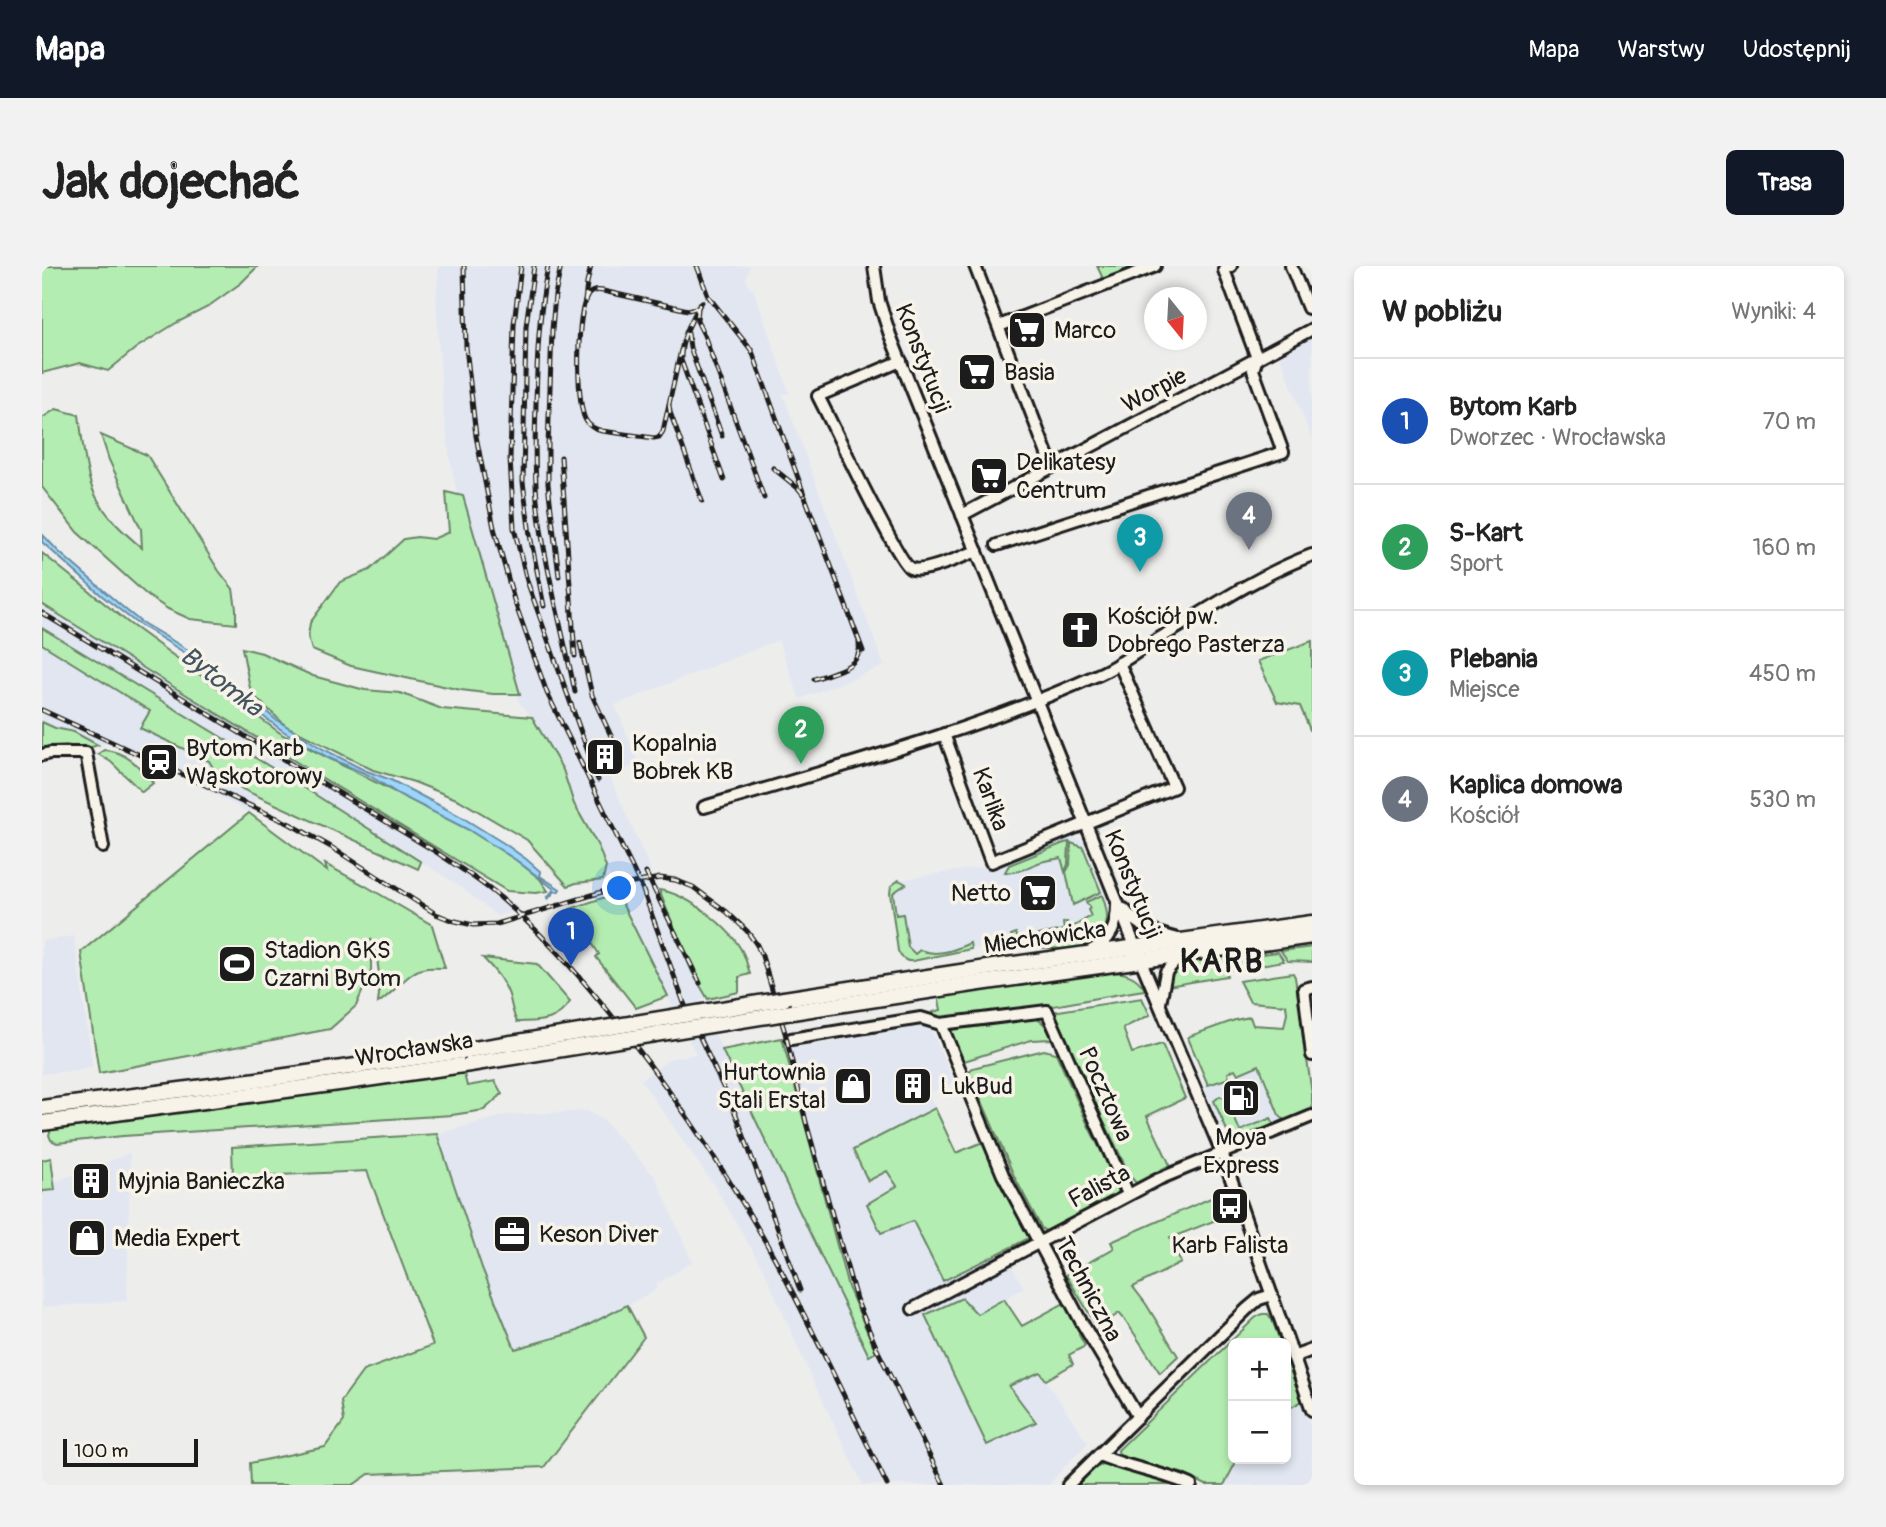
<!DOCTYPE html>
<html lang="pl">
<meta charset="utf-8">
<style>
body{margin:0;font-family:Pangolin,sans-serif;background:#f2f2f2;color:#222}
.controls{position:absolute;right:21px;bottom:21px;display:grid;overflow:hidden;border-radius:10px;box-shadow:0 4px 10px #0003}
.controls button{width:63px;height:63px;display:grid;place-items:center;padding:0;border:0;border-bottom:2px solid #e0e0e0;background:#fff;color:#222;font:35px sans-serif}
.compass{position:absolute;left:1102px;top:21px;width:63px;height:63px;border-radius:50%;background:#fff;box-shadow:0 4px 10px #0003;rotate:162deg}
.scale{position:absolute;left:21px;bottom:18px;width:135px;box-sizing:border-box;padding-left:7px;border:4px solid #1c1c1c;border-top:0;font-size:19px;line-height:24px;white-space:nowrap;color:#1c1c1c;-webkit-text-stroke:5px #f7f3e8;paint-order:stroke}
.you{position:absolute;left:578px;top:623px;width:24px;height:24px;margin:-18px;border:5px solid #fff;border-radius:50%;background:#1a73e8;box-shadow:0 0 0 10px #1a73e833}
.badge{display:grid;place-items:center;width:46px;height:46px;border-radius:50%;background:#111827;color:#fff;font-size:23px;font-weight:700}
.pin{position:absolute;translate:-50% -58px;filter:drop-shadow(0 2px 4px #0008)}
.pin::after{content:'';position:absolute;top:37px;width:24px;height:21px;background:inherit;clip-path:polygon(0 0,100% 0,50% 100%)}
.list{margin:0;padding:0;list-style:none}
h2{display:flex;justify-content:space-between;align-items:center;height:91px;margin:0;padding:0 28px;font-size:30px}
h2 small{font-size:23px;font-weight:400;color:#767676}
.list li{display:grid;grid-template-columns:46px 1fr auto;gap:21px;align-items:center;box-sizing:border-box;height:126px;padding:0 28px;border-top:2px solid #e0e0e0}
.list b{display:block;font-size:26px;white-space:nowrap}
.list p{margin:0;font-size:23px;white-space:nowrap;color:#767676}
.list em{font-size:23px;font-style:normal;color:#767676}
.map{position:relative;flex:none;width:1270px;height:1219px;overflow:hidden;border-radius:10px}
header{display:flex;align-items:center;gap:42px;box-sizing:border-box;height:98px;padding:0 35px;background:#111827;color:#fff}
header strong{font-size:33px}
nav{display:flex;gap:38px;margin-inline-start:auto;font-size:24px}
.intro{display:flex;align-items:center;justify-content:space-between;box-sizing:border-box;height:168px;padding:0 42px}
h1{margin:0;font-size:49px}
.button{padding:18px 32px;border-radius:10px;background:#111827;color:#fff;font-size:24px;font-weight:700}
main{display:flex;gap:42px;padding:0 42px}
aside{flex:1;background:#fff;border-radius:10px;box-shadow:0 4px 10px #0003}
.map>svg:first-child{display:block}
.built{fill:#e1e6f1}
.green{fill:#b4edb1;stroke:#688466;stroke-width:2}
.water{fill:#9cd6fc;stroke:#698ca2;stroke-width:2}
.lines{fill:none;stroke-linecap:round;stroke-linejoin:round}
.minor-casing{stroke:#1c1c1c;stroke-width:16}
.major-casing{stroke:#1c1c1c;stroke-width:19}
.minor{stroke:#f7f3e8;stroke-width:10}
.major{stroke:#f7f3e8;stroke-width:14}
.rail-casing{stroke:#1c1c1c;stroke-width:5}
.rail{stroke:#f7f3e8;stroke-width:2.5;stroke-dasharray:8;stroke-linecap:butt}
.major-bridge-casing{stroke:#1c1c1c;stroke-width:19;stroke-linecap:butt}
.major-bridge{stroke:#f7f3e8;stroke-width:14}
.labels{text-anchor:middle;stroke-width:7;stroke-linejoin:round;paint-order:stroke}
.poi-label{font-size:24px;fill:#1c1c1c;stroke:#f7f3e8;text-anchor:start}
.street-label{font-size:24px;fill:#1c1c1c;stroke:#f7f3e8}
.water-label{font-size:26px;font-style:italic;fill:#42545f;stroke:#f7f3e8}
.district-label{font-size:32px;font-weight:bold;letter-spacing:2px;fill:#1c1c1c;stroke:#f7f3e8}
</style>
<header>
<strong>Mapa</strong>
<nav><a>Mapa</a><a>Warstwy</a><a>Udostępnij</a></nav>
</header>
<div class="intro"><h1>Jak dojechać</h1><a class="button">Trasa</a></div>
<main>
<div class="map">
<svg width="1270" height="1219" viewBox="0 0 1270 1219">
<rect width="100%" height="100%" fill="#ededec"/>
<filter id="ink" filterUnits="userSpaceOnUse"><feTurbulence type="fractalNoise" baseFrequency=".0143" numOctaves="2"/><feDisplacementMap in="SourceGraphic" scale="14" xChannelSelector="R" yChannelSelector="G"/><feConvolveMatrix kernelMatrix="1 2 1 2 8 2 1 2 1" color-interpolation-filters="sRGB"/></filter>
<g filter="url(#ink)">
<g class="built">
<polygon points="397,0 708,0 704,13 708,23 711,22 747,126 741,129 842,400 758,433 736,374 573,439 597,498 567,509 608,602 608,607 628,648 650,706 666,733 657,735 827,1090 834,1086 806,1021 740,772 749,771 752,782 887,759 912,817 886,827 961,984 982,1022 934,1049 967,1120 998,1106 1046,1177 1023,1200 1007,1219 821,1219 766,1104 723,1006 675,924 599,814 628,793 654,788 589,655 579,639 575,627 588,621 582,610 568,610 556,580 532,538 521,504 490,451 477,436 455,378 426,283 408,192 401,142 394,34"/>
<polygon points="1270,72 1270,173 1238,90"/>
<polygon points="0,338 135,423 283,513 430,606 479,643 455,650 419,621 258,519 0,362"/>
<polygon points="0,378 108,445 99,463 167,495 178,513 216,529 207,547 150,516 73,479 65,478 56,479 32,466 13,462 0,456"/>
<polygon points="1026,572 1036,572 1041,576 1067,640 1068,657 1067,662 1059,673 1041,681 1033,682 957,678 871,695 865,696 859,691 856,685 848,627 851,617 857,614 964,597"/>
<polygon points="32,670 51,802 0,808 0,675"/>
<polygon points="1218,799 1237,849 1248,855 1188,878 1184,875 1161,816 1170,819"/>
<polygon points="545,845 562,855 614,912 650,996 615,1018 614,1024 533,1066 473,1083 440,1002 395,868 464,849"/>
<polygon points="88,887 85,1035 0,1041 1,925 13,923 12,916"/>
<polygon points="1260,1135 1270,1165 1270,1219 1182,1219 1194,1196 1193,1193 1244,1193 1244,1144"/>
</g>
<g class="green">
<polygon points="0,0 216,0 199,17 164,42 134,57 94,82 66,105 38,97 0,107"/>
<polygon points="1055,0 1113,0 1064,19"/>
<path d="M14 143 37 149C40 170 43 206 51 224 61 248 81 266 100 282L99 263 67 194 59 169 105 189 177 305 191 323 194 343V358L148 353 126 343 106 330 35 266 0 221V152Z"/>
<polygon points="404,226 421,230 478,428 451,428 419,424 309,400 270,384 266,371 268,357 298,316 328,304 362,273 375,271 391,273 407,266"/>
<polygon points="0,287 88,358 241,469 427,564 474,594 498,613 506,625 494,627 465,625 135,423 0,338"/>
<polygon points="0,362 258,519 379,596 376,603 178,513 167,495 98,462 108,445 0,378"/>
<polygon points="1270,375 1270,464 1268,464 1258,440 1235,436 1216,395"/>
<polygon points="200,382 220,387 271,410 323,424 358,427 400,443 490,451 521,504 532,538 556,580 564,601 561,614 534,617 526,620 485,574 417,534 372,516 331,504 244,460 209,427"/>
<polygon points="0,456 13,462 32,466 56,479 43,483 24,479 9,480 0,482"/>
<path d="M62 484C84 485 98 501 111 517L100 526 69 496 56 488Z"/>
<path d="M207 547 285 605 283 598 322 619 390 659 403 702C396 702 387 701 380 703 366 706 350 729 336 737 339 717 337 692 329 673V705L314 740 288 763 57 807 39 686Z"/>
<path d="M1027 576 1026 598 1023 606 1019 592C1012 594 1003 594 996 597 984 601 977 608 963 606L967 599 1022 577Z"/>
<polygon points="1029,577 1041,581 1059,626 1031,639 1024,606 1028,599"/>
<path d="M857 614 864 618 851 627 854 649 861 648 866 681 873 688 878 684C895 691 913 684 928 677L929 683 871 695C863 696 859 692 856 685L848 627 849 620Z"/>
<path d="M617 624C646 628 688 661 701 687 704 693 706 702 708 708L697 711V726L666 733 650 706Z"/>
<polygon points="575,627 626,730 594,742 554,691 557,688 528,643"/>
<path d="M1060 629C1066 645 1069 660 1055 673L1057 675C1033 689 999 680 974 679L969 669 974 667 976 673 1022 664 1021 657 1025 656 1029 662 1049 650 1046 644 1048 642 1044 636Z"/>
<polygon points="1270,681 1270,696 1246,695 1239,685"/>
<path d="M1220 682 1221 688 1236 686 1242 695 1186 704 1185 710 1126 720C1129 708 1133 700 1144 694Z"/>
<path d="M441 692 495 698 528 736C514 757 498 755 475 756 470 746 470 739 467 729 462 715 451 702 441 692Z"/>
<path d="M1066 706C1082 706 1095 709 1103 724 1055 731 1008 742 960 748 934 752 916 757 891 751V746L899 744 896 728Z"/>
<path d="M1251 707 1253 711 1270 828V845C1259 850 1246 861 1237 849L1217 799 1196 808 1193 803 1186 807 1187 812 1166 819 1146 772 1148 770 1193 754 1208 751 1211 759 1242 761 1245 747 1244 739 1208 736 1197 715Z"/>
<polygon points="1100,732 1108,749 1081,762 1090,787 1120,778 1143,832 1105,850 1128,899 1094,917 1088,910 1010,746"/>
<path d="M989 750C1003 756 1004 760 1010 773L989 774 922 795 918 791 907 767 910 763Z"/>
<polygon points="740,772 806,1021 834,1086 827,1090 680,784"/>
<polygon points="1002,784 1014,787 1047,861 1077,921 1076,928 1004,965 1000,963 972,910 927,805 931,802"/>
<polygon points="421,804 425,820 453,815 460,828 442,844 410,849 81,870 15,877 9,874 7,869 9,863"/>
<polygon points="1178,830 1185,834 1190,852 1192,851 1198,865 1229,852 1231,858 1226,862 1194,876 1190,876 1172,835"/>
<polygon points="893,842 914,887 941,876 963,924 989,971 901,1015 871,955 839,967 825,938 855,920 845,905 826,915 811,884"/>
<polygon points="395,868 440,1002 473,1083 533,1066 585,1039 602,1071 502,1201 327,1208 311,1219 209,1219 208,1197 283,1181 302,1155 299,1135 321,1105 391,1079 325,905 191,911 190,881"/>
<polygon points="9,892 13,924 1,925 0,927 0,894"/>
<polygon points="1180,927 1187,949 1128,972 1139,997 1091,1021 1104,1038 1136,1090 1118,1107 1084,1055 1077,1047 1056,1062 1024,1009 1072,982 1069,976"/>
<polygon points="920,1032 935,1048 962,1033 980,1060 1024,1036 1041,1067 1037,1069 1043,1080 1027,1089 1031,1098 1004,1114 998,1106 967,1120 994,1156 945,1179 883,1049"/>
<polygon points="1220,1048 1226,1048 1230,1054 1239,1077 1191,1077 1191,1176 1188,1178 1191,1193 1194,1196 1182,1219 1164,1219 1140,1207 1081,1196 1077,1190 1076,1184 1213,1052"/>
<polygon points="1244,1090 1260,1135 1244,1144"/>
<polygon points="1061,1198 1123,1213 1138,1219 1036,1219 1049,1205"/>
</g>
<polygon class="water" points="0,268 17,286 84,344 99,356 163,394 233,453 281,483 322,504 349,514 418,550 463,578 484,593 499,606 498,610 518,623 516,626 513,625 506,633 505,632 512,623 474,594 427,564 358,529 326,509 287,492 241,465 207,440 161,398 93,356 59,329 0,276"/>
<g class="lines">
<defs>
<g id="minor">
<polyline points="832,0 837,35 848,69 1099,695 1180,887 1270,1144"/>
<polyline points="933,0 1010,201"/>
<polyline points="1249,0 1266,42"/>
<polyline points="957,60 1113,0"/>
<path d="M859 95 776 130C788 153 856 296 868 302 880 309 921 290 935 285"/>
<polyline points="920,249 1270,63"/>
<polyline points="955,279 1241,186 1211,104 1215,92 1182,4 1189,0"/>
<polyline points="902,468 949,596 1132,521 1077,397"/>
<polyline points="0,489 8,487 44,487 61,581"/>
<path d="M662 541C792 502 930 466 1053 410 1071 403 1087 391 1103 381 1158 349 1211 311 1270 289"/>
<path d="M1082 643C1096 662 1114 667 1136 673"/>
<path d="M1050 684C1070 674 1075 659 1075 638"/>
<polyline points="1270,721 1262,723 1270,789"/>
<polyline points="1118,737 1124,706 1139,689"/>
<polyline points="899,758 961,909 1040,1057 1096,1151"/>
<polyline points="749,773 879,752 899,758 1005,745 1086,928"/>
<polyline points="871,1043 1117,913 1270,850"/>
<polyline points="1251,1091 1270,1084"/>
<path d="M1057 1189C1087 1202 1119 1206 1149 1219"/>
<polyline points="1026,1219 1205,1043 1217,1033 1230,1029"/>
</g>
<g id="major">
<polyline points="742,733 958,700 1270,657"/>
<polyline points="750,746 931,718 1270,670"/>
<polyline points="0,842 223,813 420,785"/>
<polyline points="0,857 304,816 428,798"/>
</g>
</defs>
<use href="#minor" class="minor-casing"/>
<use href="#major" class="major-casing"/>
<use href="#minor" class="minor"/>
<use href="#major" class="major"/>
<defs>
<g id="rail">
<polyline points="422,0 424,81 434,170 452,262 472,334 505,427 600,622 642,737 695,851 758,1024"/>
<polyline points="479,0 472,58 468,193 472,262 485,315 556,514"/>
<polyline points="492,0 484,60 481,216 488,269 502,340"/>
<path d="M506 0C497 45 495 92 494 138 493 169 492 201 495 233 502 298 520 362 533 426"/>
<polyline points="655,0 666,30 710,85 763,231"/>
<polyline points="543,35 545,17 549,0"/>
<path d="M658 38C649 55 638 74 639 94L682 214"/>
<polyline points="656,42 655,55 662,69 722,232"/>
<polyline points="646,67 648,82 680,170"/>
<path d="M639 84 621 165 617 171 612 172 560 165C553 163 547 161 543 153 534 135 534 46 546 29 550 24 555 24 561 25L646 44 654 42 660 36"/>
<polyline points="627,139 628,146 660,235"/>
<polyline points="519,191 533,390"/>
<polyline points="731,202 757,223 763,231 821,385"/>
<polyline points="517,310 506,218 506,180 510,64 513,29 519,0"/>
<path d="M0 347 391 584C415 600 439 615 460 633 509 675 550 724 589 774 642 843 690 915 732 991 772 1065 808 1143 845 1219"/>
<polyline points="538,377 550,429 570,472"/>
<path d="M772 413C793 405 821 402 817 376"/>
<polyline points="0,444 248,558 289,581 394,648 409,654 431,659 455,658 586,618 618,612 633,614 651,621 685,646 705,665 715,679 720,690 744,770 764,856 814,1033 835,1083 902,1219"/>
<polyline points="604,607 658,717"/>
</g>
</defs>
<use href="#rail" class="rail-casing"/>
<use href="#rail" class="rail"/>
<defs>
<g id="major-bridge">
<polyline points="420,785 742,733"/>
<polyline points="428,798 750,746"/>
</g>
</defs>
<use href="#major-bridge" class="major-bridge-casing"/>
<use href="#major-bridge" class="major-bridge"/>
</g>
</g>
<defs>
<symbol id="supermarket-square" viewBox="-11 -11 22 22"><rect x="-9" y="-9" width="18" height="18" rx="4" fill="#1c1c1c" stroke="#f7f3e8"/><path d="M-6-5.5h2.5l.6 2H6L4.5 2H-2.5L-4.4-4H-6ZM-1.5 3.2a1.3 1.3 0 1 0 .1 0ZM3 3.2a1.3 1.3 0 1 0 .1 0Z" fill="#fff"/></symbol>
<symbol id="church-square" viewBox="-11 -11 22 22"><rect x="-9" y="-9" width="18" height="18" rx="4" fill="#1c1c1c" stroke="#f7f3e8"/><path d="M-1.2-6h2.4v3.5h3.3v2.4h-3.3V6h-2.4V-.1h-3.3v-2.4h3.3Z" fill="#fff"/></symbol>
<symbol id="building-square" viewBox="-11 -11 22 22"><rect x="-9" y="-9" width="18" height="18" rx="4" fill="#1c1c1c" stroke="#f7f3e8"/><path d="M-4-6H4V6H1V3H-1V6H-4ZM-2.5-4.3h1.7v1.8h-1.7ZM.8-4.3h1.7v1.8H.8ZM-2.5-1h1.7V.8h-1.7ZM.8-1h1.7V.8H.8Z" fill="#fff"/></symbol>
<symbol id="station-square" viewBox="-11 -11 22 22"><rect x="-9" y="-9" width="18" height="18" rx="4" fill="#1c1c1c" stroke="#f7f3e8"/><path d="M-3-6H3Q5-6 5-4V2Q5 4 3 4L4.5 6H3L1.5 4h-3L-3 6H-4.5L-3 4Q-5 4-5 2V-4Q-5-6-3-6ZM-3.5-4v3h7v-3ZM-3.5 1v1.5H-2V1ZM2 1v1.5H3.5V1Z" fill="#fff"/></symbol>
<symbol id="stadium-square" viewBox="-11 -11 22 22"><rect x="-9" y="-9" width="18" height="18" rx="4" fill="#1c1c1c" stroke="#f7f3e8"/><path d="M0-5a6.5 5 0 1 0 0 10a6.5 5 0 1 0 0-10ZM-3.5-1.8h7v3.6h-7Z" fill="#fff"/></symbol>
<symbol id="shop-square" viewBox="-11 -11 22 22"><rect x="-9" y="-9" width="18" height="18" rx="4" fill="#1c1c1c" stroke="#f7f3e8"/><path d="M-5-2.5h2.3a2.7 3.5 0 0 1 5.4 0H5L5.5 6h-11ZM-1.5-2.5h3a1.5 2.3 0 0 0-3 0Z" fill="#fff"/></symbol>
<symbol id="fuel-square" viewBox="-11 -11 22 22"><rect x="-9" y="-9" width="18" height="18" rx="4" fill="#1c1c1c" stroke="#f7f3e8"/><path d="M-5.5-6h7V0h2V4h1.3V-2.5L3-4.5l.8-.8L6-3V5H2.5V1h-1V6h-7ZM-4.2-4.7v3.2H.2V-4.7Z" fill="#fff"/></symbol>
<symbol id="bus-square" viewBox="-11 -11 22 22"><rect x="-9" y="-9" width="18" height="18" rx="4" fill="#1c1c1c" stroke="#f7f3e8"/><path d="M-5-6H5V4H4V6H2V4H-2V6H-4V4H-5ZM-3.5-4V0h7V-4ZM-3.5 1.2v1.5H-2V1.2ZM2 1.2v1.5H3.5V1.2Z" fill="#fff"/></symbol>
<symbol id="office-square" viewBox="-11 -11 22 22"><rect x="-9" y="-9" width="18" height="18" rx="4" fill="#1c1c1c" stroke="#f7f3e8"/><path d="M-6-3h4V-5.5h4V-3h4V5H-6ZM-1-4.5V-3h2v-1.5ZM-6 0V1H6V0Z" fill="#fff"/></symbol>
</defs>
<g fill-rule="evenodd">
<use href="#supermarket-square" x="963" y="42" width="44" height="44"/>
<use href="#supermarket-square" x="913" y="84" width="44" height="44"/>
<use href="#supermarket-square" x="925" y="188" width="44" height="44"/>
<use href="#church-square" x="1016" y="342" width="44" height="44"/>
<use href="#building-square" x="541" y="469" width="44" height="44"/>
<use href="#station-square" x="95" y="474" width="44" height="44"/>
<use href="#supermarket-square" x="974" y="605" width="44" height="44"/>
<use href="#stadium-square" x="173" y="676" width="44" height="44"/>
<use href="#shop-square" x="789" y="798" width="44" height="44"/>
<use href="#building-square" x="849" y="798" width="44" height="44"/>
<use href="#fuel-square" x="1177" y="810" width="44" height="44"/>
<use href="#building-square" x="27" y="893" width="44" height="44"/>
<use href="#bus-square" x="1166" y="918" width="44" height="44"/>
<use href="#office-square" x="448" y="946" width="44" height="44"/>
<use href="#shop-square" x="23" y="950" width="44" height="44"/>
</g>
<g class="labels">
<g class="poi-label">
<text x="1012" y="72">Marco</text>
<text x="962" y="114">Basia</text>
<text x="974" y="204">Delikatesy<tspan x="974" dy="28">Centrum</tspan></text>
<text x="1065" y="358">Kościół pw.<tspan x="1065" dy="28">Dobrego Pasterza</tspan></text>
<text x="590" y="485">Kopalnia<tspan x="590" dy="28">Bobrek KB</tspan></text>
<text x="144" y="490">Bytom Karb<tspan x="144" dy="28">Wąskotorowy</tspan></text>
<text x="969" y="635" text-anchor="end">Netto</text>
<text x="222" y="692">Stadion GKS<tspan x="222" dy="28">Czarni Bytom</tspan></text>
<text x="784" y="814" text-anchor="end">Hurtownia<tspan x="784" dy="28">Stali Erstal</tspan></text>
<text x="898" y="828">LukBud</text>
<text x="1199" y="879" text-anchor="middle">Moya<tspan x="1199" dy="28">Express</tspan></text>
<text x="76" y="923">Myjnia Banieczka</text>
<text x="497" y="976">Keson Diver</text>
<text x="72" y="980">Media Expert</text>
<text x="1188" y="987" text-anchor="middle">Karb Falista</text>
</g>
<g class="street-label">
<text transform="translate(881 92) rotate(69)" y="8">Konstytucji</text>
<text transform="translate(1112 124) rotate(-28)" y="8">Worpie</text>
<text transform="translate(949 533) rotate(70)" y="8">Karlika</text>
<text transform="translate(1091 618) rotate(68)" y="8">Konstytucji</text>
<text transform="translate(1003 671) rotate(-8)" y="8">Miechowicka</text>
<text transform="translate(372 783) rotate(-9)" y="8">Wrocławska</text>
<text transform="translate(1064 828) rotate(66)" y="8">Pocztowa</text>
<text transform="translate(1057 920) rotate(-28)" y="8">Falista</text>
<text transform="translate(1047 1023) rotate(62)" y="8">Techniczna</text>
</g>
<g class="water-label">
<text transform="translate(180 415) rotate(38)" y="9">Bytomka</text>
</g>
<g class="district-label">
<text x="1180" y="706">KARB</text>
</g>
</g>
</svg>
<div class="controls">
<button>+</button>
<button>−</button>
</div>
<svg class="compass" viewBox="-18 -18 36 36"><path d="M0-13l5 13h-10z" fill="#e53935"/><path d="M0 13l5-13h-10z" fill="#767676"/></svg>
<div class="scale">100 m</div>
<div class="you"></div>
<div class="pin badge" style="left:529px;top:700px;background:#1a4fb4">1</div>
<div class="pin badge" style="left:759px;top:498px;background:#2e9e5b">2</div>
<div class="pin badge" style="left:1098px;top:306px;background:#0f9aa8">3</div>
<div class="pin badge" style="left:1207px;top:284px;background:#6b7280">4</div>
</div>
<aside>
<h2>W pobliżu<small>Wyniki: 4</small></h2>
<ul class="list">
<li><span class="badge" style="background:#1a4fb4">1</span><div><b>Bytom Karb</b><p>Dworzec · Wrocławska</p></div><em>70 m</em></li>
<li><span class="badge" style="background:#2e9e5b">2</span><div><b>S-Kart</b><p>Sport</p></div><em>160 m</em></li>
<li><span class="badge" style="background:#0f9aa8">3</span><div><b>Plebania</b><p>Miejsce</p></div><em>450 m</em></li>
<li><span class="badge" style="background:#6b7280">4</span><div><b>Kaplica domowa</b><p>Kościół</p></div><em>530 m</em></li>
</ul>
</aside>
</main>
